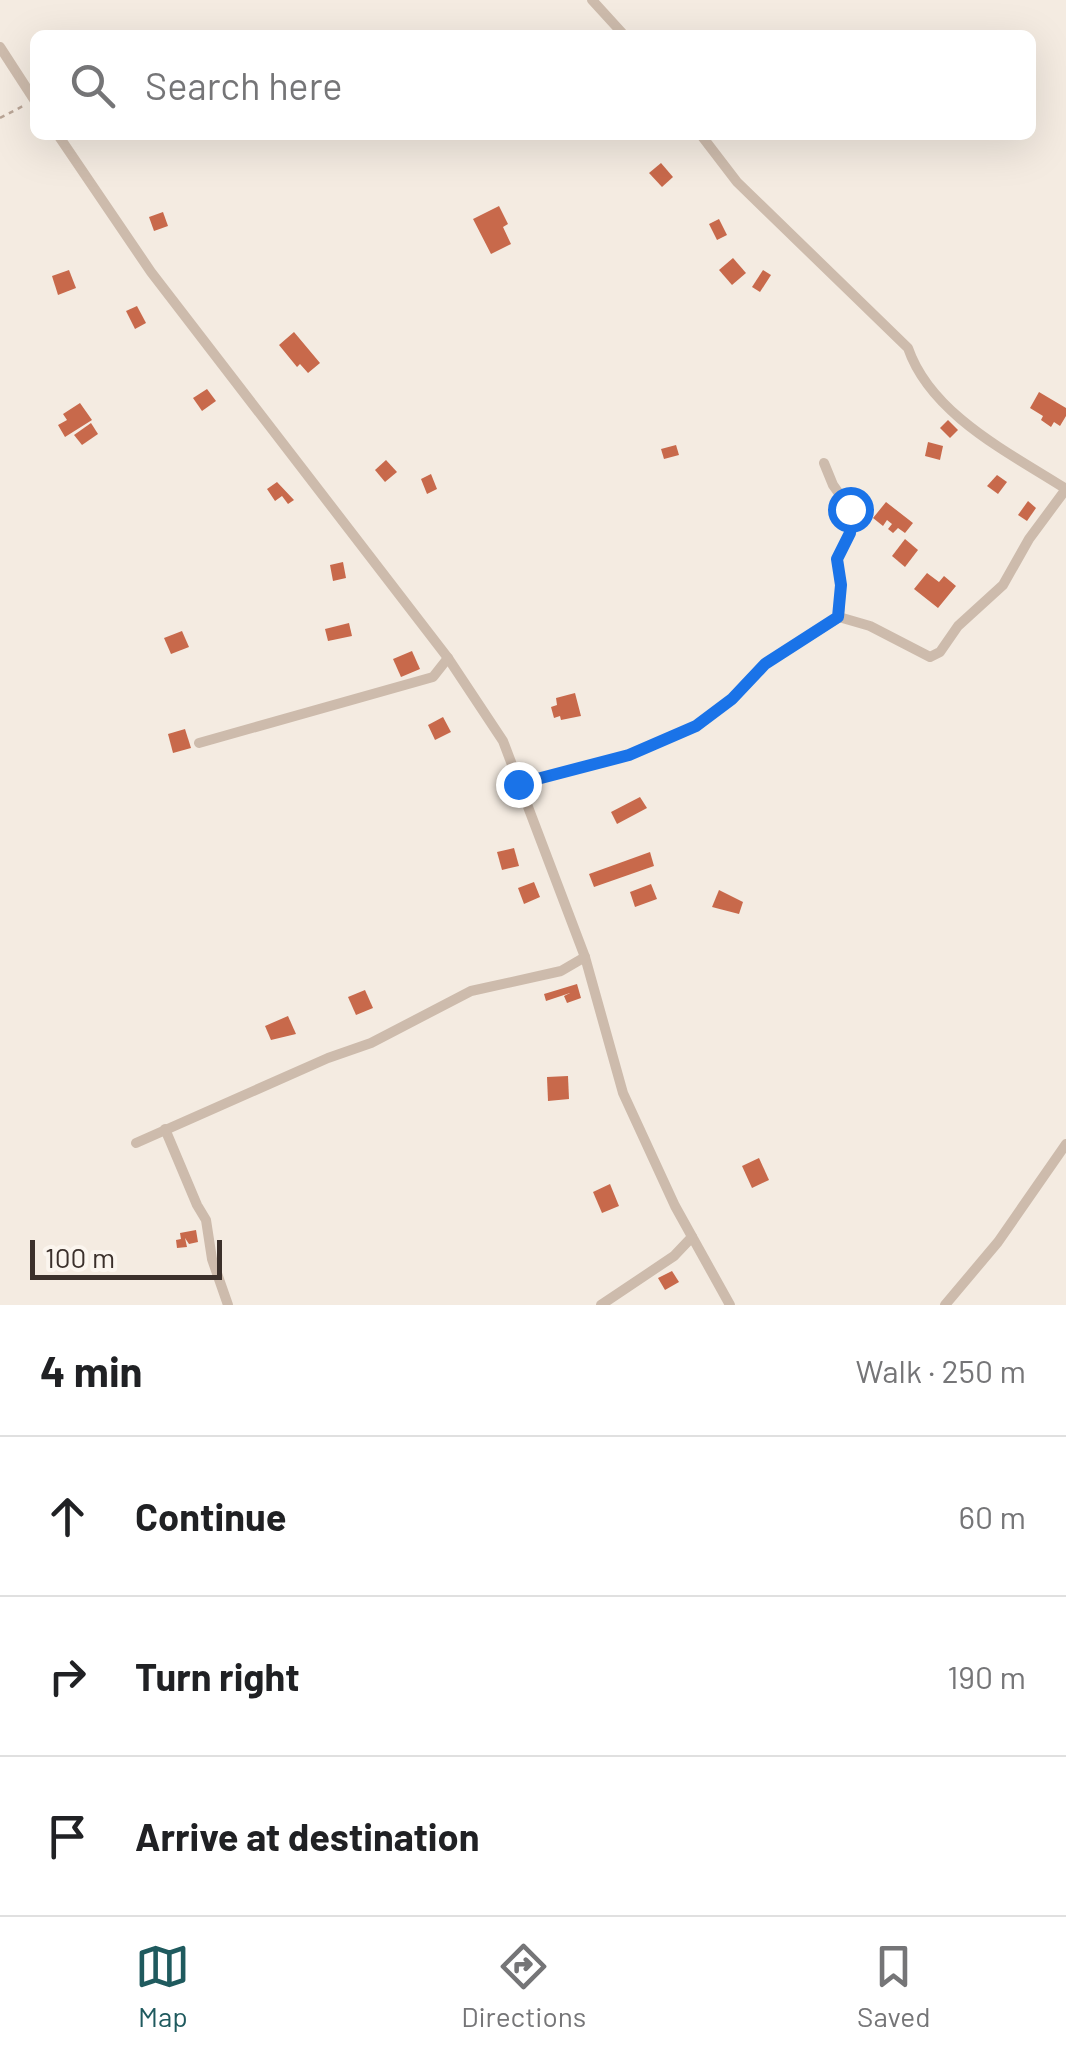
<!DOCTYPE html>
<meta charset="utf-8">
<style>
body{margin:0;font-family:Barlow,sans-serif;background:#f2f2f2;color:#202124}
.scale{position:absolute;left:30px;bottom:25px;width:192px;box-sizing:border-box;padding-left:10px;border:5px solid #3b302b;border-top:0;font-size:28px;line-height:35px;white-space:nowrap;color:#3b302b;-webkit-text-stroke:8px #fbf5ee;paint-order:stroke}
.stop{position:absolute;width:30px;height:30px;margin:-22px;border:8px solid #1a73e8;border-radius:50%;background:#fff}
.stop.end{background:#1a73e8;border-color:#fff;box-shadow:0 2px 10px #0008}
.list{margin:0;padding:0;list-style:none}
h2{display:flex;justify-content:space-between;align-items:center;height:130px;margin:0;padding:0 40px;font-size:42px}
h2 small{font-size:32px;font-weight:400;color:#757577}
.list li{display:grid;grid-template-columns:65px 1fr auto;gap:30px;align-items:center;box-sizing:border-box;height:160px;padding:0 40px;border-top:2px solid #e0e0e0}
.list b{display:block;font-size:38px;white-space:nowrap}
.list em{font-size:32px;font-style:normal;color:#757577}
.icon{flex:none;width:55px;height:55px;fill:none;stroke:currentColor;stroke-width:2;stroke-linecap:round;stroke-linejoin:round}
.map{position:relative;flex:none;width:1066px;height:1305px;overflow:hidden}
.search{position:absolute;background:#fff;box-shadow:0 10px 40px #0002;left:30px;right:30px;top:30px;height:110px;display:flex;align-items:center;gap:25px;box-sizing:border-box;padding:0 35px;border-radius:15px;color:#757577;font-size:38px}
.sheet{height:610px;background:#fff}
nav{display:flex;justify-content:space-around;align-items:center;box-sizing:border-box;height:140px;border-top:2px solid #e0e0e0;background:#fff;font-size:28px;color:#757577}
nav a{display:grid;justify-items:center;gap:5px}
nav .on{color:#1f5a5e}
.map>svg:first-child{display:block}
.building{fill:#c8694b}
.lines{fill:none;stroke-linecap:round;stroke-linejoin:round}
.path{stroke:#b9a596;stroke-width:2.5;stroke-dasharray:5 5;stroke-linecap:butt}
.street{stroke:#cdbbac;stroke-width:10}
.route{stroke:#1a73e8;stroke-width:12}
</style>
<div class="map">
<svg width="1066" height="1305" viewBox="0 0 1066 1305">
<rect width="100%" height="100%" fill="#f4ebe1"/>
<g class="building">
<polygon points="661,163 673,177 662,187 649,173"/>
<polygon points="499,206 508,224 503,227 511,244 491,254 473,219"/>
<polygon points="163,212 168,226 154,231 149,217"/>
<polygon points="719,219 727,235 717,240 709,224"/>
<polygon points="733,258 746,273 732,285 719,270"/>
<polygon points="69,270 76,288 58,295 52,276"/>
<polygon points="763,270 771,275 760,292 752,287"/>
<polygon points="137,306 146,323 135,329 126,311"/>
<polygon points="294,332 320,363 308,373 300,364 297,367 279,345"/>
<polygon points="207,389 216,401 202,411 193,398"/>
<polygon points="1039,392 1066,408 1066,416 1060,426 1054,422 1051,427 1041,420 1043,416 1030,408"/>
<polygon points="80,403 92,420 65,437 58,425 67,420 63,414"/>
<polygon points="948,420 958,430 950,438 940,428"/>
<polygon points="91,423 98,434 82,445 74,435"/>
<polygon points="928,442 943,446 940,460 925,456"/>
<polygon points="676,445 679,455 664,459 661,449"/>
<polygon points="386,460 397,472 385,482 375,470"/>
<polygon points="431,474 437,489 427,494 421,479"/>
<polygon points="997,475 1007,482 998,494 987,486"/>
<polygon points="277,482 294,500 288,504 282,496 275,501 267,489"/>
<polygon points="1028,501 1036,508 1027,521 1018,515"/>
<polygon points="886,502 913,523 905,533 898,528 893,533 888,529 892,524 887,520 883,526 873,518"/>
<polygon points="905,539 918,550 905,567 892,556"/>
<polygon points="343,562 346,578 333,581 330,565"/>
<polygon points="927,573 939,582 944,576 956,586 938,608 914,589"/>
<polygon points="349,623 352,636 328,641 325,629"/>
<polygon points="182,631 189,647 171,654 164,638"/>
<polygon points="412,651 420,669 401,677 393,659"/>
<polygon points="575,693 581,716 561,720 560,716 554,718 551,707 557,705 556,698"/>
<polygon points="443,717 451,732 435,740 428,725"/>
<polygon points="185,729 191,748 173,753 168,734"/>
<polygon points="640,797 647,808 617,824 611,812"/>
<polygon points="514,848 519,866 502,870 497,852"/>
<polygon points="650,852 654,866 594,887 589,874"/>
<polygon points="534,882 540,897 524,904 518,888"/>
<polygon points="651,884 657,899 635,907 630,892"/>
<polygon points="719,890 743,902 739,914 712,907"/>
<polygon points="577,984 581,998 567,1003 564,996 570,993 546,1001 544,994"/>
<polygon points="365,990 373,1008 356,1015 348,997"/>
<polygon points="288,1016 296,1034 271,1040 265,1026"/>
<polygon points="568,1076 569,1099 548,1101 547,1077"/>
<polygon points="759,1158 769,1180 752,1188 742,1166"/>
<polygon points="610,1184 619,1206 602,1213 593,1192"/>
<polygon points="196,1230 198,1242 189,1244 185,1238 187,1247 177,1248 176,1240 181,1239 180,1233"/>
<polygon points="672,1271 679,1282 665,1290 658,1278"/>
</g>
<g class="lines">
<polyline class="path" points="0,118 25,105"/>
<g class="street">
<polyline points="592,0 624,35"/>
<polyline points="0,47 35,101"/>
<polyline points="58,135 151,272 448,658 503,741 585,957 623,1093 675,1206 730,1305"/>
<path d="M701 135 737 182 908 348C931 415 1010 453 1066 489"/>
<polyline points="839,617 870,626 930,657 940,652 958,626 1003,585 1029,539 1066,489"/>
<polyline points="199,743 433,677 448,658"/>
<polyline points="519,784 629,755 697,726 732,699 765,664 839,617 841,585 837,559 850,533 850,509 833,485 824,463"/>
<polyline points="165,1129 197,1205 206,1220 212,1259 228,1305"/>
<polyline points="136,1143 328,1058 371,1043 471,991 561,971 585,957"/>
<polyline points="601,1305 674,1256 692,1237"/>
<polyline points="945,1305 998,1242 1066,1144"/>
</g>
</g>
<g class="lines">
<polyline class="route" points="518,784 629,755 696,726 732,699 765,664 838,617 841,585 837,559 850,533 850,509"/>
</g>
</svg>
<div class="scale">100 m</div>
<div class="stop" style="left:850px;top:509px"></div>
<div class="stop end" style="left:518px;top:784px"></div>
<div class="search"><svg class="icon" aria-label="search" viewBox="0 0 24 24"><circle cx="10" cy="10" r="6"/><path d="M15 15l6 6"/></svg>Search here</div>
</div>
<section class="sheet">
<h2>4 min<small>Walk · 250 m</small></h2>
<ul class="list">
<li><svg class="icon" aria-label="ahead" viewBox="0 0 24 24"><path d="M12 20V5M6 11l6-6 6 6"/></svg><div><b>Continue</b></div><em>60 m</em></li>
<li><svg class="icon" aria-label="right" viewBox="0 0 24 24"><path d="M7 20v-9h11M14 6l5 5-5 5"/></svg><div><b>Turn right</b></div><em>190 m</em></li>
<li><svg class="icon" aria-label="arrive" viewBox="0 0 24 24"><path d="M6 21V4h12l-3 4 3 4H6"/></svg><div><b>Arrive at destination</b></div></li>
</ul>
</section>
<nav>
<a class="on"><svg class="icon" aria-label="map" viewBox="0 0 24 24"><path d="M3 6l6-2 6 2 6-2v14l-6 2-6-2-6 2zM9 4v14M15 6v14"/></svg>Map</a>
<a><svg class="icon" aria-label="directions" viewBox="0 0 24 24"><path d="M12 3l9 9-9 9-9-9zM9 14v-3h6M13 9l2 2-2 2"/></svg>Directions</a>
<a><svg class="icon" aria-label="saved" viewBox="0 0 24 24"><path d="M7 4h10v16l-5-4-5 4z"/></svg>Saved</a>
</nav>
